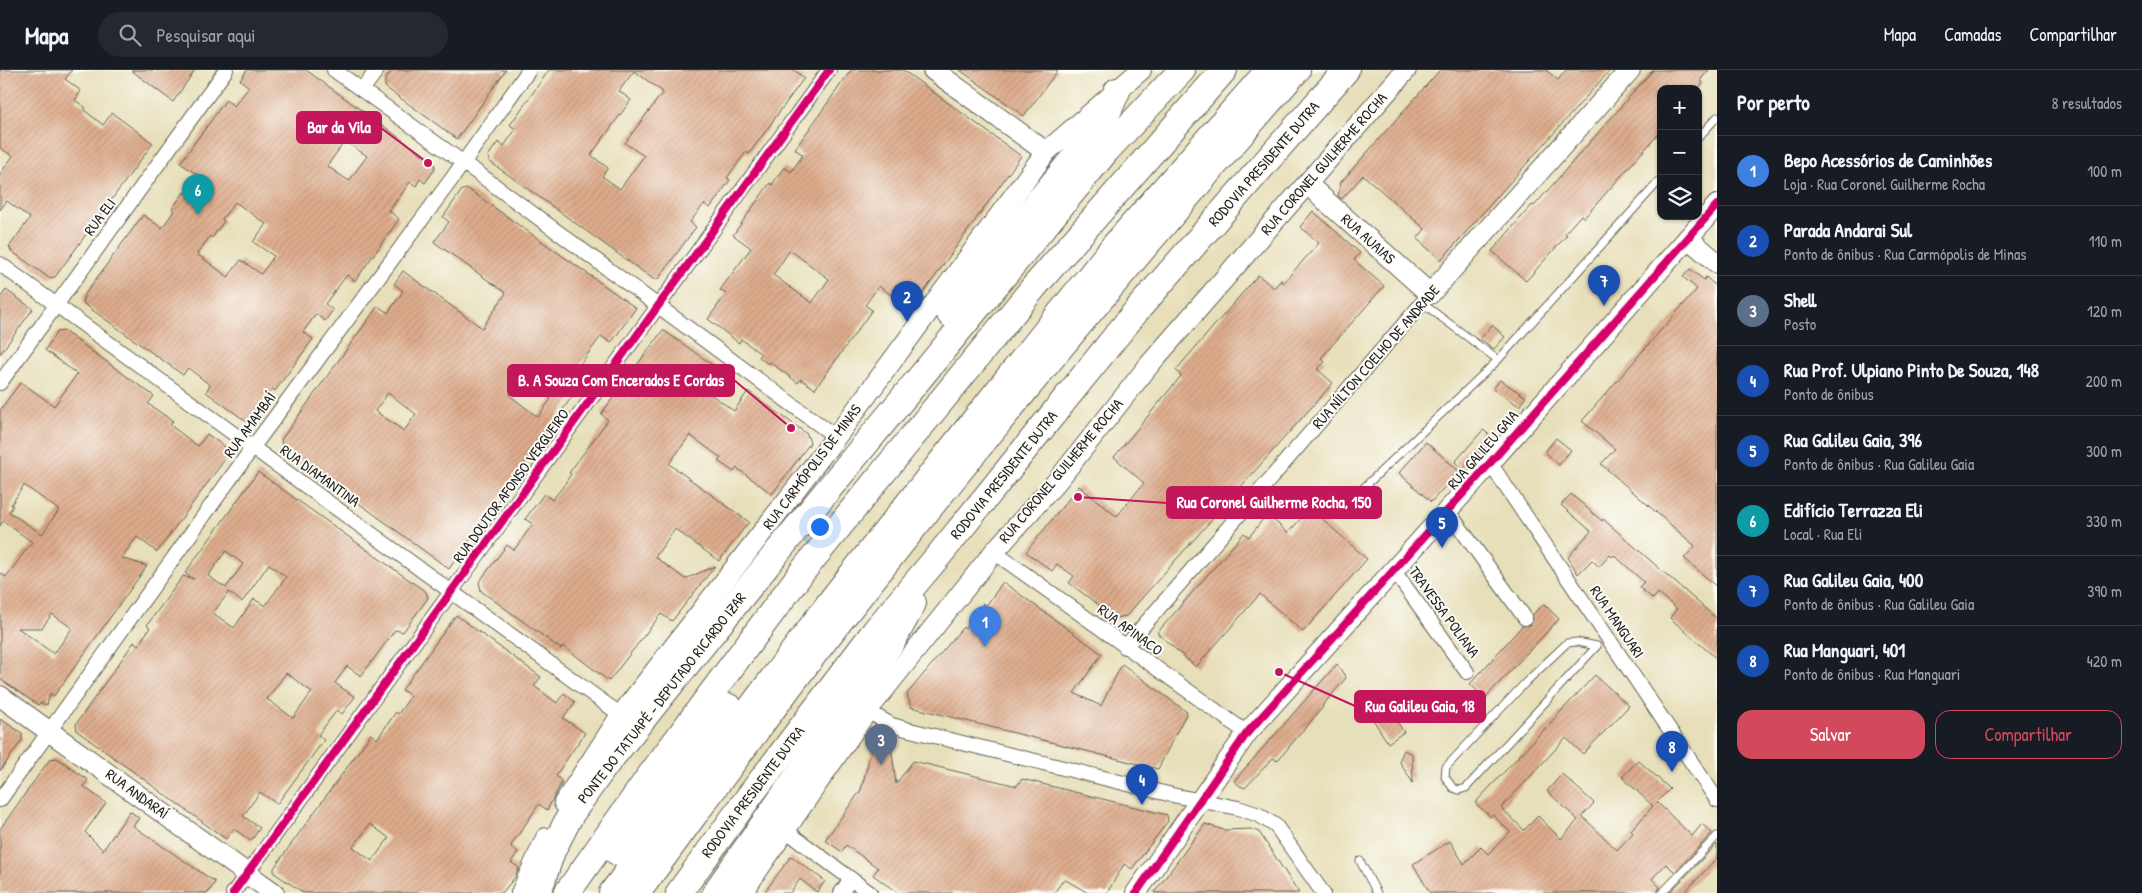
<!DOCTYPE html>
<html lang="pt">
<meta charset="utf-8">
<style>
body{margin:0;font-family:"Patrick Hand",sans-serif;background:#242831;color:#f1f3f6}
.controls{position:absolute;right:15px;top:15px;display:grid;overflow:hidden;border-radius:10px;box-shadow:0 1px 4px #0004}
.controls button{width:45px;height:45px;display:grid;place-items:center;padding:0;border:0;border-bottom:1px solid #363941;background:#171b24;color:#f1f3f6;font:25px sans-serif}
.you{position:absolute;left:819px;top:456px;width:18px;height:18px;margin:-12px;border:4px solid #fff;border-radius:50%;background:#1a73e8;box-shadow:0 0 0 8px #1a73e833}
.badge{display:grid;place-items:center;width:32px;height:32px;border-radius:50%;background:#d1495b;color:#fff;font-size:16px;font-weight:700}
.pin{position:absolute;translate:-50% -41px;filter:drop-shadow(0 1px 2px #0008)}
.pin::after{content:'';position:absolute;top:26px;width:18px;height:15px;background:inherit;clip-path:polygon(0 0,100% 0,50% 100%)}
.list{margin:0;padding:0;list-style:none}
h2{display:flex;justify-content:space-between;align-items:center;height:65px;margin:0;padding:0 20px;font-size:21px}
h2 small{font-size:16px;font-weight:400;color:#9ea1a6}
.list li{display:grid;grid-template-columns:32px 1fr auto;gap:15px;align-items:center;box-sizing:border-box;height:70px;padding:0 20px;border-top:1px solid #363941}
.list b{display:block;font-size:19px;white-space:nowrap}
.list p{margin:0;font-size:16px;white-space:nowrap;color:#9ea1a6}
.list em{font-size:16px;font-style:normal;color:#9ea1a6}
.actions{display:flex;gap:10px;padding:15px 20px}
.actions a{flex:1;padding:11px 0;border:1px solid #d1495b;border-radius:15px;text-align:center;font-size:18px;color:#d1495b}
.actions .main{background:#d1495b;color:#fff}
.icon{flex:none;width:28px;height:28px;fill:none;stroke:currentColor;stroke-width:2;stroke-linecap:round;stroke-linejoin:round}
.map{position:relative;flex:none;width:1717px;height:823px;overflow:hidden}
header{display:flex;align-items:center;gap:30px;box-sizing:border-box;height:70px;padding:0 25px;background:#171b24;border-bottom:1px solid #363941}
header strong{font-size:24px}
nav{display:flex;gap:28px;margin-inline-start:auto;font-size:18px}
.search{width:350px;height:45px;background:#242831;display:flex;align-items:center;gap:12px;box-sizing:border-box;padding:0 18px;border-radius:28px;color:#9ea1a6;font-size:19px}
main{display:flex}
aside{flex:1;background:#171b24}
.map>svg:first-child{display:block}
.building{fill:url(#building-hatch);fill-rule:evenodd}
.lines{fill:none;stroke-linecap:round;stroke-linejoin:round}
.lane-casing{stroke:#636053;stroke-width:9}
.street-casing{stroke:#636053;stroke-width:16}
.secondary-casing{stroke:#636053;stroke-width:22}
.highway-casing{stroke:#636053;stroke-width:28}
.lane{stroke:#fff;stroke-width:7}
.street{stroke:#fff;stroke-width:14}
.secondary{stroke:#fff;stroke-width:20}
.highway{stroke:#fff;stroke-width:26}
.cycleway-casing{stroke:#fdfcf7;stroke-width:11}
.cycleway{stroke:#d6006c;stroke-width:8}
.labels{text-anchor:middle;stroke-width:4;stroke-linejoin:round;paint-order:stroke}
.street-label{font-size:15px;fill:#1c1c1c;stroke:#fdfcf7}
.leader{fill:none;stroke:#c2185b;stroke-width:2}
.callout-dot{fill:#c2185b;stroke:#fdfcf7;stroke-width:2}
.callout{fill:#c2185b;stroke:#c2185b;stroke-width:2}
.callout-label{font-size:16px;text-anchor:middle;font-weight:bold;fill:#fff}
</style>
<header>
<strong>Mapa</strong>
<div class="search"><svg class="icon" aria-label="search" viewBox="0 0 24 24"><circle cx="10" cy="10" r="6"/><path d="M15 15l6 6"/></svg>Pesquisar aqui</div>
<nav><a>Mapa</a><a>Camadas</a><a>Compartilhar</a></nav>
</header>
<main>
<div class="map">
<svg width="1717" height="823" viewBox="0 0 1717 823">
<defs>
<pattern id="building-hatch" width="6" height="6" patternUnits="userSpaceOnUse" patternTransform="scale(1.25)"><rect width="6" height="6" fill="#ddab8b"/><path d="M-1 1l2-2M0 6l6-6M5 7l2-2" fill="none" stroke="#bd9377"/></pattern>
</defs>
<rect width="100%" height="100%" fill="#fdfcf7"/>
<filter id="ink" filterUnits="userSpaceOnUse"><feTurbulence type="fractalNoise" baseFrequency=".02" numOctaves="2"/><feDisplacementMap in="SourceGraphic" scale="10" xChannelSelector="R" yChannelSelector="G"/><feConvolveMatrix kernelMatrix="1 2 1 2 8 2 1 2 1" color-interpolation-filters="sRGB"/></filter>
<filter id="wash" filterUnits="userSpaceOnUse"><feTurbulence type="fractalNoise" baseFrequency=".0096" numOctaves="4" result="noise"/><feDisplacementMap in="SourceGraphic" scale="20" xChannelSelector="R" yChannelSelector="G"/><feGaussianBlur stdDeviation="1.12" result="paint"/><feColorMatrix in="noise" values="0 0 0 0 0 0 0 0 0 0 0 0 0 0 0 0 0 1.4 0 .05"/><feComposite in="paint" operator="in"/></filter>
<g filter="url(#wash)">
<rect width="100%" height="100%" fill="#e7dfb9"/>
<g id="blocks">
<g class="building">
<polygon points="0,0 72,0 65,9 81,21 75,30 86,38 84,40 103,55 112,43 153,73 55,207 49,208 10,180 11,179 9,177 30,148 7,131 0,140 0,104 13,86 0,78"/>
<polygon points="131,0 195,0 173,32"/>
<path d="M247 0H306L434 93 435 99 425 113 420 109 416 116 410 112 389 141 399 149 355 211 347 205 325 234 333 240 325 251 316 244 303 262 313 269 275 321 272 319 247 352 206 322 210 315 188 298 183 305 84 234 83 227 143 145 162 158 174 141 172 139 184 122 186 124 199 106 180 93 226 30 234 36 249 17 240 10ZM345 71 367 86 349 111 327 96ZM235 132 266 154 253 172 274 186 261 204 241 190 228 207 197 184 210 166 212 168 224 151 222 149Z"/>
<polygon points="392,0 506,0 457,69 385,17 385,10"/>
<path d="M549 0H794L804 8 749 84 746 82 727 108 730 110 710 138 704 134 690 152 696 157 658 209H653L489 91 488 86 498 72 504 76 516 59 510 55ZM634 1 663 22 625 73 644 86 620 119 602 106 608 98 591 85 631 30 619 21Z"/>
<path d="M851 0H903L1021 86 911 240 879 216 865 235 872 240 815 319 801 309 798 313 770 292 768 294 759 287 761 284 741 269 739 273 708 249 726 224 720 220 751 178 733 165 770 113 772 115 784 97 791 102 803 85 795 79ZM790 180 829 209 812 233 773 205Z"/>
<polygon points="960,0 1058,0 1024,46"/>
<polygon points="1440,0 1546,0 1558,10 1566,0 1610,0 1441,190 1417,169 1425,159 1363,105 1342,129 1338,126 1341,112"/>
<polygon points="1653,0 1709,0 1700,10 1703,13 1698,19 1661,19 1661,61 1584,148 1581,145 1565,163 1567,165 1526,211 1492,181 1532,135 1534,136"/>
<path d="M468 119 636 238 611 273 601 266 576 300 586 307 449 499 282 377 281 370 378 236 388 243 403 221 394 214 403 201 482 258 506 223 434 172 449 152 443 147 462 120ZM521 308 551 329 538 347 509 325ZM388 323 416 344 404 361 375 341Z"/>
<polygon points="1313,141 1360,183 1354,190 1384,216 1321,288 1325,292 1317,299 1333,313 1126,546 1116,548 1069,513 1074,506 1057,494 1052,501 1026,482 1079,416 1116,446 1118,445 1144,413 1114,387 1181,306 1176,300 1258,205 1274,218 1281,210 1283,213 1319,173 1300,157"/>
<polygon points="1690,199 1704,210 1706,207 1717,217 1717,517 1684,488 1695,476 1601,394 1615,379 1582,351 1697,219 1683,207"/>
<polygon points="6,220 33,239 0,284 0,228"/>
<polygon points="1492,255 1505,267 1494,279 1480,269"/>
<polygon points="663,260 724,303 709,323 734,341 748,321 807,364 810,373 772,424 737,398 734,402 718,391 721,388 690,365 669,394 749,452 719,491 675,459 655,487 685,509 715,496 672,551 661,544 609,611 563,576 561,579 481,521 479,512 507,475 514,480 533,454 525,449 544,424 552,430 562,418 571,404 569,403 608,350 601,344"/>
<path d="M64 261 154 326 148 334 173 351 170 355 198 376 207 364 231 381 157 482 137 467 121 488 147 496 54 626 50 623 47 635 40 633 38 635 0 609V503L6 507 32 472 3 451 0 456V340L21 312 54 336 77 304 45 280 57 262ZM24 415 59 440 42 464 9 442 13 436 11 435ZM52 544 72 558 54 584 18 558H42Z"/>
<polygon points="1500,310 1526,327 1519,336 1493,319"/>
<polygon points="1483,360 1492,367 1463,399 1455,392"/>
<polygon points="1556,368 1571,380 1559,395 1545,382"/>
<polygon points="1426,372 1459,401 1431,432 1399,403"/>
<path d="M258 402 426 522 428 528 403 562 395 560 361 606 347 596 335 613 355 627 342 644 337 640 318 665 324 670 277 734 260 722 243 746 260 758 251 771 234 759 226 769 77 661 76 654 134 572 138 575 150 558 147 555 183 506 194 509 185 503ZM226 481 243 494 226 518 208 506ZM269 494 286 507 265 536 254 529 234 558 213 543 229 522 242 532ZM286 603 312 622 293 648 267 629Z"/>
<polygon points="1571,424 1602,451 1603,449 1717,549 1717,589 1670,548 1677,539 1658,523 1653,529 1639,517 1644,512 1614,485 1612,487 1610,485 1599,497 1592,490 1578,504 1568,487 1591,461 1561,435"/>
<polygon points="1310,438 1367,489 1303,562 1260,524 1196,597 1157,563 1244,463 1249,467 1267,444 1288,463"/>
<polygon points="1003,512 1102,584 1074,623 1101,636 1122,594 1187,642 1158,699 911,637 907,624 963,557 965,559 983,533 986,536"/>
<polygon points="1544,534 1559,549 1485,628 1470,614 1522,556 1530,555 1533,551 1533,544"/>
<path d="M456 545 541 607 534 616 557 633 564 623 575 632 563 648 585 663 556 705 562 712 547 740 539 734 512 774 511 777 518 782 511 792 519 798 515 807 502 823H304L274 803V798L371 664 377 669 396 642 398 644 411 626 402 620ZM370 754 389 768 372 791 353 777Z"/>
<polygon points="1337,594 1346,608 1322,636 1323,637 1277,691 1273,688 1245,718 1240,716 1234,711"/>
<polygon points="1595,605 1629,636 1583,684 1566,668 1501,738 1524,760 1538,746 1561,769 1578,750 1547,721 1562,704 1594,733 1582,746 1617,780 1633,763 1631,761 1653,736 1622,707 1638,690 1670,719 1657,732 1692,766 1702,754 1712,763 1675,802 1666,794 1652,809 1660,817 1657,823 1430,823 1413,794 1450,771 1464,794 1481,777 1488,784 1510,762 1493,745 1491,747 1475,733"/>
<polygon points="1381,627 1404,662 1388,673 1365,637"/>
<polygon points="0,649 22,663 22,670 0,701"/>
<polygon points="891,675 896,714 913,691 1017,716 1022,709 1167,745 1168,751 1132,799 1124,794 1107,823 1088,823 1064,809 1054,823 898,823 873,805 878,798 846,775 842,782 825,770 861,720 872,678"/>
<polygon points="1404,680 1412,684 1413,713 1399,691"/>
<polygon points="57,688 88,710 83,716 106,733 85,762 103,780 130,741 139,748 133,756 215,812 208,823 0,823 0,759 50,689"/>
<polygon points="1205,754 1224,760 1251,759 1259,762 1299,823 1154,823"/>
<polygon points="1717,774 1717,788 1684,823 1669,823"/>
<polygon points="791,786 825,811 817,822 800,809 790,823 764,823"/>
</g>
</g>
</g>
<g filter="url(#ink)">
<use href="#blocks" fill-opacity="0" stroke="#636053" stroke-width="1"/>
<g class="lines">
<defs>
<g id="lane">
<polyline points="1698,68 1717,47"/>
<polyline points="1422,233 1498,290"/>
<polyline points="1358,423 1498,290 1661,109"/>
<polygon points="1577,572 1597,576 1466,718 1459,720 1453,718 1445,707 1446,697 1527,611 1567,573"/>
<polyline points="1360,791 1377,823"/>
<polyline points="1662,823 1717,766"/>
</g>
<g id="street">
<polyline points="334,0 479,104 836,367"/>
<polyline points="362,20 377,0"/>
<polyline points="0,194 621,645"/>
<polyline points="0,313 226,0"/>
<polyline points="1490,393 1717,730"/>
<polyline points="1448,441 1525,548"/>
<polyline points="994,482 1247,663"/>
<polyline points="1394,501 1467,602"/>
<polyline points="1125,577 1430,224"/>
<polyline points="867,641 892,655 906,659 1172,725 1238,738 1259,745 1276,756 1323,823"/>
<polyline points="0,730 253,377 451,110 529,0"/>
<polyline points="785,760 870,823"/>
<polyline points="233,823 829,0"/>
<polyline points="841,823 851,809"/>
</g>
<g id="secondary">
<polyline points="933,0 1046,82"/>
<polyline points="1307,114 1430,224 1630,0"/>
<polyline points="1688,168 1717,193"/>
<polyline points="0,626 274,823"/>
<polyline points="564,733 621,645 836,367 1046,82 1141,0"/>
<polyline points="521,823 546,768"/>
<polyline points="742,823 867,641 994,482 1058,410 1150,294 1406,0"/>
<polyline points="1136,823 1247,663 1475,410 1717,135"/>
</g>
<g id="highway">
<polyline points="950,244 1011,165 1104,51 1117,21"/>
<polyline points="617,782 729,637"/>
<polyline points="538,823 552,781 571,744 604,697 808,444 1106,81 1182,0"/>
<polyline points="567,823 649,707 802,502 1034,217 1224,0"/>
<polyline points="612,823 834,527 969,357 1114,176 1269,0"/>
<path d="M637 823C707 728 776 631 850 538 994 355 1143 175 1297 0"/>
<polyline points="679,823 751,724 875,561 940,484 1138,239 1346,0"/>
<polyline points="715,823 892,572 913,533"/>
</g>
</defs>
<use href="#lane" class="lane-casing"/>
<use href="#street" class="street-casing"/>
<use href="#secondary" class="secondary-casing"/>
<use href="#highway" class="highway-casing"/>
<use href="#lane" class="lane"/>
<use href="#street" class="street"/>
<use href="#secondary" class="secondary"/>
<use href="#highway" class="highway"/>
<defs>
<g id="cycleway">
<polyline points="233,823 829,0"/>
<polyline points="1136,823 1247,663 1475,410 1717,135"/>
</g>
</defs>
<use href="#cycleway" class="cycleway-casing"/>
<use href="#cycleway" class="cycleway"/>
</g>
</g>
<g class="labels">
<g class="street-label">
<text transform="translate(1264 94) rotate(-49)" y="5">RODOVIA PRESIDENTE DUTRA</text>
<text transform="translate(1324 94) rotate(-49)" y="5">RUA CORONEL GUILHERME ROCHA</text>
<text transform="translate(100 147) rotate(-54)" y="5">RUA ELI</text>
<text transform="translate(1368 169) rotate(42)" y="5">RUA AUAIAS</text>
<text transform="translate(1376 287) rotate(-49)" y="5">RUA NÍLTON COELHO DE ANDRADE</text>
<text transform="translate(250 355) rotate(-54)" y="5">RUA AMAMBAÍ</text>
<text transform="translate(1483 380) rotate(-49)" y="5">RUA GALILEU GAIA</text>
<text transform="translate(812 397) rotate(-53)" y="5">RUA CARMÓPOLIS DE MINAS</text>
<text transform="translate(1061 401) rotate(-50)" y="5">RUA CORONEL GUILHERME ROCHA</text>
<text transform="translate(1004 405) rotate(-51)" y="5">RODOVIA PRESIDENTE DUTRA</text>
<text transform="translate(320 406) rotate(36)" y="5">RUA DIAMANTINA</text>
<text transform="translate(511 416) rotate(-54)" y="5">RUA DOUTOR AFONSO VERGUEIRO</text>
<text transform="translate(1444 542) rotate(54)" y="5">TRAVESSA POLIANA</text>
<text transform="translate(1617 552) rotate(56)" y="5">RUA MANGUARI</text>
<text transform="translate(1130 560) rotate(36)" y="5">RUA APINACO</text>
<text transform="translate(662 628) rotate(-52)" y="5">PONTE DO TATUAPÉ - DEPUTADO RICARDO IZAR</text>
<text transform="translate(753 722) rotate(-53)" y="5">RODOVIA PRESIDENTE DUTRA</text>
<text transform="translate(137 724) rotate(36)" y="5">RUA ANDARAÍ</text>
</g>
</g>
<path class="leader" d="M428 93L381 58M791 358L734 310M1078 427L1167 433M1279 602L1355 636"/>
<g class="callout-dot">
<circle cx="428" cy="93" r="5"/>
<circle cx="791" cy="358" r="5"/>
<circle cx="1078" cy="427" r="5"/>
<circle cx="1279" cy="602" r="5"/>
</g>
<g class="callout">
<rect x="297" y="42" width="84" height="31" rx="5"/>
<rect x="508" y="295" width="226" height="31" rx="5"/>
<rect x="1167" y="417" width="214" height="31" rx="5"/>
<rect x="1355" y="621" width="130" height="31" rx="5"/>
</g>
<g class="callout-label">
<text x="339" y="63">Bar da Vila</text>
<text x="621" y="316">B. A Souza Com Encerados E Cordas</text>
<text x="1274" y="438">Rua Coronel Guilherme Rocha, 150</text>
<text x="1420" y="642">Rua Galileu Gaia, 18</text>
</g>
</svg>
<div class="controls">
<button>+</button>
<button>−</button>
<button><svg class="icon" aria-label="layers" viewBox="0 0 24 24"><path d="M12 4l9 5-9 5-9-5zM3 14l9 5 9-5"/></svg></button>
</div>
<div class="you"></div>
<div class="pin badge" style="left:985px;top:577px;background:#3f7fe0">1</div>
<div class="pin badge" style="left:907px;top:252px;background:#1a4fb4">2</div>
<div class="pin badge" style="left:881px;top:695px;background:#5c6f8a">3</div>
<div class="pin badge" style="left:1142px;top:735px;background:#1a4fb4">4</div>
<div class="pin badge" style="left:1442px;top:478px;background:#1a4fb4">5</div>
<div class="pin badge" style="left:198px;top:145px;background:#0f9aa8">6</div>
<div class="pin badge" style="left:1604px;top:236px;background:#1a4fb4">7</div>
<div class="pin badge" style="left:1672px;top:702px;background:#1a4fb4">8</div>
</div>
<aside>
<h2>Por perto<small>8 resultados</small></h2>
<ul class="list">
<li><span class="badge" style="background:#3f7fe0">1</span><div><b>Bepo Acessórios de Caminhões</b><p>Loja · Rua Coronel Guilherme Rocha</p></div><em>100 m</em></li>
<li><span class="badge" style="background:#1a4fb4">2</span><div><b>Parada Andarai Sul</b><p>Ponto de ônibus · Rua Carmópolis de Minas</p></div><em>110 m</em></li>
<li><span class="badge" style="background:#5c6f8a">3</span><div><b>Shell</b><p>Posto</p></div><em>120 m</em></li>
<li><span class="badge" style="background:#1a4fb4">4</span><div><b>Rua Prof. Ulpiano Pinto De Souza, 148</b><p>Ponto de ônibus</p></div><em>200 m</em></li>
<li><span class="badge" style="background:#1a4fb4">5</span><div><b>Rua Galileu Gaia, 396</b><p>Ponto de ônibus · Rua Galileu Gaia</p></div><em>300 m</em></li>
<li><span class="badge" style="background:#0f9aa8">6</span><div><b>Edifício Terrazza Eli</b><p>Local · Rua Eli</p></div><em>330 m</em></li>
<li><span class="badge" style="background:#1a4fb4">7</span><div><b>Rua Galileu Gaia, 400</b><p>Ponto de ônibus · Rua Galileu Gaia</p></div><em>390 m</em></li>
<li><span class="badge" style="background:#1a4fb4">8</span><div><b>Rua Manguari, 401</b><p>Ponto de ônibus · Rua Manguari</p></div><em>420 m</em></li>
</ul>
<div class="actions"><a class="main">Salvar</a><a>Compartilhar</a></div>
</aside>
</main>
